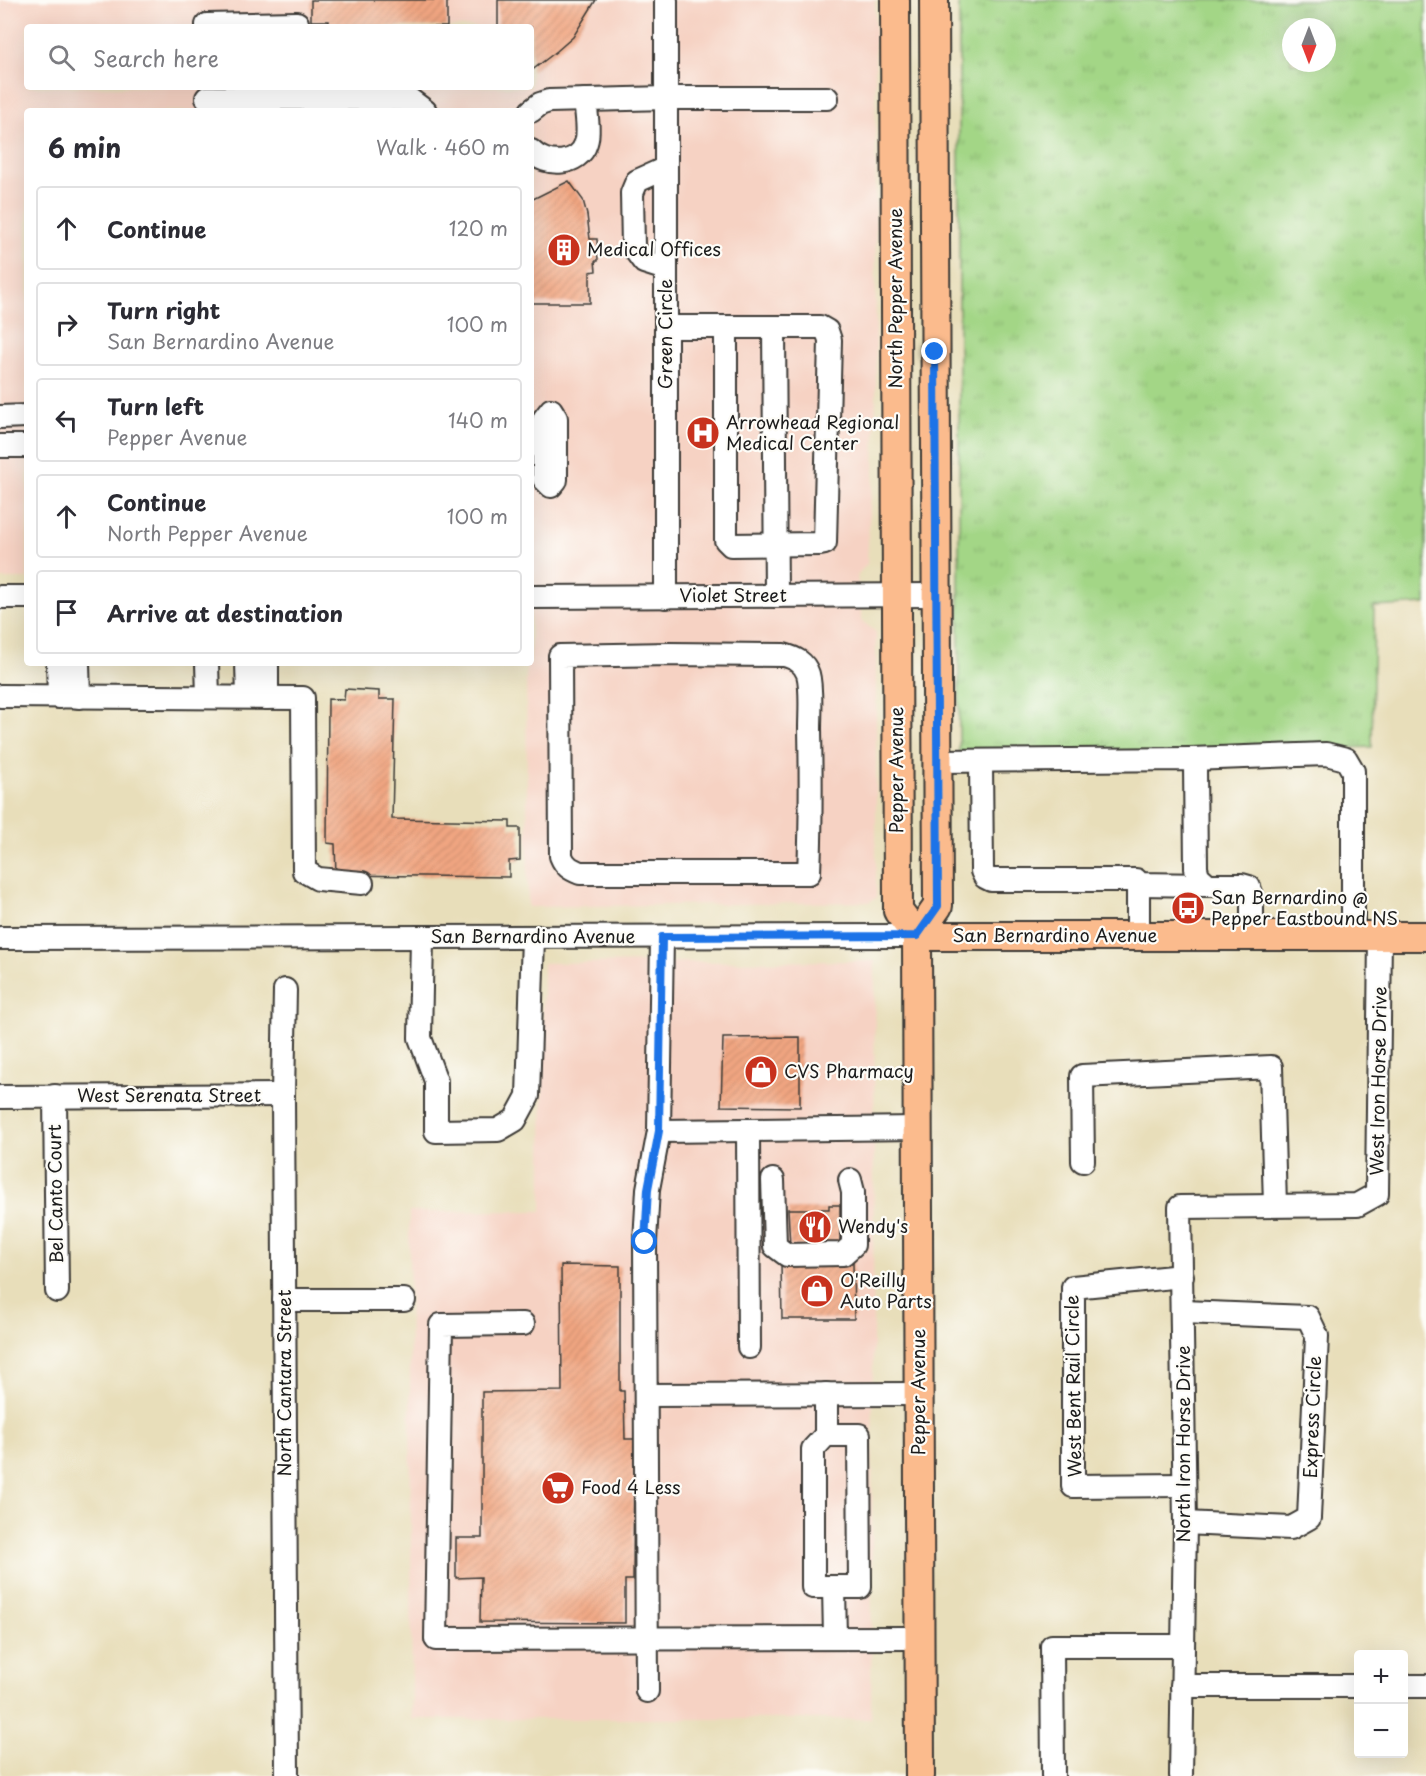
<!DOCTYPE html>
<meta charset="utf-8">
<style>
body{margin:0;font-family:"Playpen Sans",sans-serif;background:#f2f2f3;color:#2b2b33}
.controls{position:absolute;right:18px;bottom:18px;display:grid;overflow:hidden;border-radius:6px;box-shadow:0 6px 24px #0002}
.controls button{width:54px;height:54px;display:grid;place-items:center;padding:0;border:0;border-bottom:2px solid #e1e1e2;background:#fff;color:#2b2b33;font:30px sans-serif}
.compass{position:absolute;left:1282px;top:18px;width:54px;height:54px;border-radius:50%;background:#fff;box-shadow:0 6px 24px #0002;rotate:180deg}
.stop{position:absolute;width:18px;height:18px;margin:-14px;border:4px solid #1a73e8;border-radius:50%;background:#fff}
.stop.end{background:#1a73e8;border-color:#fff;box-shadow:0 2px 6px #0008}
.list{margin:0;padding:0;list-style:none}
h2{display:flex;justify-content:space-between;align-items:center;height:78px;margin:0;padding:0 24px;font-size:26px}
h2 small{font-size:20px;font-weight:400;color:#7c7c81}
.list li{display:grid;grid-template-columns:39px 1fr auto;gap:18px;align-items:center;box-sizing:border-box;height:84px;margin:0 12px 12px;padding:0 12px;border:2px solid #e1e1e2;border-radius:6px}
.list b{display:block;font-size:22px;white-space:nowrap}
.list p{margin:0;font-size:20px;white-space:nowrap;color:#7c7c81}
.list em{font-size:20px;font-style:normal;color:#7c7c81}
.icon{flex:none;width:33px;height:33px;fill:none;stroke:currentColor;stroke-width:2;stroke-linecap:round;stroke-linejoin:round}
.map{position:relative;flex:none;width:1426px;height:1776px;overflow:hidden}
.search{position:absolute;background:#fff;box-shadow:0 6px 24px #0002;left:24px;top:24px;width:510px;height:66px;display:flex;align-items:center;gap:15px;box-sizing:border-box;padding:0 21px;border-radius:6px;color:#7c7c81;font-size:22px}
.panel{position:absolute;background:#fff;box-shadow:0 6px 24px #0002;left:24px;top:108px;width:510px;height:558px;border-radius:6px}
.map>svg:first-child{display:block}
.built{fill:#f6d2c3;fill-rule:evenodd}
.grass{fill:url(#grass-tufts);stroke:#607951;stroke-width:1.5;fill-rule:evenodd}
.building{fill:url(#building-hatch)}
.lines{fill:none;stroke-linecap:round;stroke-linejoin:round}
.minor-casing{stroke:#3b3934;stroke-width:26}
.major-casing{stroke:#3b3934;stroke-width:32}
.minor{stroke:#fff;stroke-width:22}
.major{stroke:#fbbb8d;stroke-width:28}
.route{stroke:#1a73e8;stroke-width:8}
.labels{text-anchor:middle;stroke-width:4.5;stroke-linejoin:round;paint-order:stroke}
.poi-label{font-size:18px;fill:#1c1c1c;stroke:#fdfcf7;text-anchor:start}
.street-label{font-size:18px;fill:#1c1c1c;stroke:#fdfcf7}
</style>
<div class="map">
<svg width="1426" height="1776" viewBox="0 0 1426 1776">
<defs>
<pattern id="grass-tufts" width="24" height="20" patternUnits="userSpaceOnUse" patternTransform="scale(1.5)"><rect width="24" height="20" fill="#a3d686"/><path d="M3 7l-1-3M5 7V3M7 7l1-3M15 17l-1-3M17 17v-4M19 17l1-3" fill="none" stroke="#8cb773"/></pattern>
<pattern id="building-hatch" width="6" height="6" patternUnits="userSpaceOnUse" patternTransform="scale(1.5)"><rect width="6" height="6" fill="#f1a681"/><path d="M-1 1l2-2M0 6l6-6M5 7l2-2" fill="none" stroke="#ce8e6f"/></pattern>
</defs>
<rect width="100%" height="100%" fill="#fdfcf7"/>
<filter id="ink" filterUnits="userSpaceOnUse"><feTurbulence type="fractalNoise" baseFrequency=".0167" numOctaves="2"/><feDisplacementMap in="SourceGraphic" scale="12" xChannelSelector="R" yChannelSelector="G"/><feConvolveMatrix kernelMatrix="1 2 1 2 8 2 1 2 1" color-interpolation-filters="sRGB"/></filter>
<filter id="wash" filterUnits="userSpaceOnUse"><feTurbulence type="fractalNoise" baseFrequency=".008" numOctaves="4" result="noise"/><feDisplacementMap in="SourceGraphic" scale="24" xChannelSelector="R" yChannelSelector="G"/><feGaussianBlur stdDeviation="1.35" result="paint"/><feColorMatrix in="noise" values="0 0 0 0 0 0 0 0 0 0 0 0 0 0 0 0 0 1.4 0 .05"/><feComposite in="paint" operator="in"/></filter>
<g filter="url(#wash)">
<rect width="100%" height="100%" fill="#e8deba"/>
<g class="built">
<path d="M0 0H875L876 394 874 473 870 506 867 564 857 575 862 621 876 632V898L869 902 528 907 526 663H531V111H27V579H0ZM27 27H531V87H27Z"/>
<polygon points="875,961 871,1719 412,1719 409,1212 542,1211 543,963"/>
</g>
<path class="grass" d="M959 0H1426V604L1374 607 1372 747 959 761ZM1291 27H1327V63H1291Z"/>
<g id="blocks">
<g class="building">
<polygon points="311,0 447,0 447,27 329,27 329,21 311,21"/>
<polygon points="498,0 596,0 573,37 557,51 531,71 531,27 498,27"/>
<polygon points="569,181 583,200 587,215 590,239 597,239 598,261 595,261 596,271 590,272 590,303 531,303 531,200"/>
<polygon points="345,689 379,691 379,699 395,699 392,819 510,821 510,828 520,828 520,860 509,861 509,877 336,875 335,844 327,843 328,699 344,700"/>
<polygon points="800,1037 800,1107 721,1106 723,1038"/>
<polygon points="829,1205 840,1205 840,1245 790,1246 788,1209 829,1209"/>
<polygon points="853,1262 854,1319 782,1319 781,1263"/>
<polygon points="561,1265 620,1266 620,1391 624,1391 625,1439 634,1439 633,1580 625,1580 625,1623 480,1622 481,1577 456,1578 456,1538 482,1538 482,1392 562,1391"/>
</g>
</g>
</g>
<g filter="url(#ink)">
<use href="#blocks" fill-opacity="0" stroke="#3b3934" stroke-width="1.5"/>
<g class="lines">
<defs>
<g id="minor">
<polyline points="666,0 666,597"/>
<polyline points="207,27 207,25 297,23"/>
<polyline points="207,98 409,99 425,111"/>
<polyline points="531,111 540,104 549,101 666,98 827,98"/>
<path d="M531 151C546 167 579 166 586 143 590 131 586 112 585 100"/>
<polyline points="666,168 637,181 632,193 633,247 644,262 666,269"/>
<polyline points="666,327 820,327 827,331 830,340 825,543 820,544 731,545 726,540 726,327"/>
<polyline points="774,327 776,596"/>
<polygon points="551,410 556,418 556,480 551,486 544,479 544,419"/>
<polyline points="0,417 27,416"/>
<polyline points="0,446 27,446"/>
<polyline points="0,597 27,597"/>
<polyline points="531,597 935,595"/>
<path d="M669 654 784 655C795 658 804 662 808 674 812 688 810 714 810 729 811 777 811 825 809 873H580C570 869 565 866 561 856L560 656Z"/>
<polyline points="58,663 59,697"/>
<polyline points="78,663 79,697"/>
<polyline points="207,663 208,697"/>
<polyline points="247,663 248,697"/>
<polyline points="267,663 267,698"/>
<polyline points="0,696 303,698 304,871 318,879 362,883"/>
<polyline points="1191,759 1326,754 1346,759 1353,771 1353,936"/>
<polyline points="937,761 1191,759 1195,765 1196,868 1198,876 1208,885 1242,885 1249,887 1252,896 1252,936"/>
<polyline points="981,761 982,871 985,877 991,880 1136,880 1138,884 1208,885"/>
<polyline points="1138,936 1138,884"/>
<polyline points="0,938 917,936"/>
<polyline points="422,938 420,1038 436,1081 436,1131 498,1130 515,1120 528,1096 533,937"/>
<polyline points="285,990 283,1095 287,1776"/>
<polyline points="55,1096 57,1291"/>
<polyline points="0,1097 283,1095"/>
<polyline points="748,1130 749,1347"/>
<polyline points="659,1131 918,1128"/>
<polyline points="1083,1161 1082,1076 1271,1067 1275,1205"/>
<polyline points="773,1180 775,1246 787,1255 843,1254 853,1245 853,1192 850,1180"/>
<polyline points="1182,1276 1073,1287 1073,1486 1184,1485"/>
<polyline points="284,1300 404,1300"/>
<polyline points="1183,1312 1308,1317 1317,1336 1309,1518 1291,1528 1185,1523"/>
<polyline points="523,1324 441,1325 436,1639 919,1638"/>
<polyline points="826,1394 826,1435 813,1449 813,1587 860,1587 859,1435 826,1435"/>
<polyline points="647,1395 919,1394"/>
<polyline points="834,1587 835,1638"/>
<polyline points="1182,1686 1358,1686"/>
<polyline points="1404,1686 1426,1686"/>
<polyline points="647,1691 645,1242 648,1189 659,1131 662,937"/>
<polyline points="1053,1776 1052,1646 1182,1646"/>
<polyline points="1181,1776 1185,1523 1180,1207 1357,1205 1377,1194 1380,936"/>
</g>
<g id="major">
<polyline points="895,0 898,911 917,936"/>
<polyline points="917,936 1426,936"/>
<polyline points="920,1776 917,936 938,906 934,0"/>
</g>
</defs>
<use href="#minor" class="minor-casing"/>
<use href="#major" class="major-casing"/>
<use href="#minor" class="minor"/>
<use href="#major" class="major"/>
</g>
</g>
<g class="lines" filter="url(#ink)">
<polyline class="route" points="645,1242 648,1189 659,1131 662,937 917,936 938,906 935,352"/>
</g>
<defs>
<symbol id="building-disc" viewBox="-11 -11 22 22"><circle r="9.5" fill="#c8321e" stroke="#fdfcf7"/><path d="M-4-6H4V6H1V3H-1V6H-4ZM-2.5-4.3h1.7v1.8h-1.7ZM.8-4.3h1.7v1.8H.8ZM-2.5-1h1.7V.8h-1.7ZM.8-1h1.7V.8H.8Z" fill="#fff"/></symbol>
<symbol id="hospital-disc" viewBox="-11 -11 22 22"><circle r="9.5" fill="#c8321e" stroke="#fdfcf7"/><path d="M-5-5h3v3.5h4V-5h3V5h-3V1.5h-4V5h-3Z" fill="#fff"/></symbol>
<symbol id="bus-disc" viewBox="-11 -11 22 22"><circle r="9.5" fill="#c8321e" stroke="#fdfcf7"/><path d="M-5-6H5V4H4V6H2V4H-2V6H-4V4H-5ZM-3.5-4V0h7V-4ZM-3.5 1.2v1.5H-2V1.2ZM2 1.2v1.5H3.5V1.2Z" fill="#fff"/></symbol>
<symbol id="shop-disc" viewBox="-11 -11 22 22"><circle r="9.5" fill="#c8321e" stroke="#fdfcf7"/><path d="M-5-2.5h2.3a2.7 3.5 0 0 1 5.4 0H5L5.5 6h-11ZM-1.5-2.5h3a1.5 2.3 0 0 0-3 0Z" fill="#fff"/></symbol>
<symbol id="restaurant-disc" viewBox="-11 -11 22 22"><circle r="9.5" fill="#c8321e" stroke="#fdfcf7"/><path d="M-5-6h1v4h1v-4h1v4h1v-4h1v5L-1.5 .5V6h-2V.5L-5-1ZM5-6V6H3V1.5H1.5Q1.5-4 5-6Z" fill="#fff"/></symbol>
<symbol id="supermarket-disc" viewBox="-11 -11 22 22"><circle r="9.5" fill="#c8321e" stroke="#fdfcf7"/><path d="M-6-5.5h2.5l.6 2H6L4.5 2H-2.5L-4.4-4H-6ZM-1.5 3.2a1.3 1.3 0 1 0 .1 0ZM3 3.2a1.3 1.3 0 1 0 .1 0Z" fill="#fff"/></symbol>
</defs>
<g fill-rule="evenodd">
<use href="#building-disc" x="545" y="231" width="38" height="38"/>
<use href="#hospital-disc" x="684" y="414" width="38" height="38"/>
<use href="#bus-disc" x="1169" y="889" width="38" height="38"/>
<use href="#shop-disc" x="742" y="1053" width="38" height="38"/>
<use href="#restaurant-disc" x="796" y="1208" width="38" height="38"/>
<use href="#shop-disc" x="798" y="1272" width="38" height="38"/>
<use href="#supermarket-disc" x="539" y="1469" width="38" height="38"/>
</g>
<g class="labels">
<g class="poi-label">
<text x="587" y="256">Medical Offices</text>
<text x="726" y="429">Arrowhead Regional<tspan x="726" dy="21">Medical Center</tspan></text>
<text x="1211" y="904">San Bernardino @<tspan x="1211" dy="21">Pepper Eastbound NS</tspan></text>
<text x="784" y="1078">CVS Pharmacy</text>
<text x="838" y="1233">Wendy's</text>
<text x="840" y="1287">O'Reilly<tspan x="840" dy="21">Auto Parts</tspan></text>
<text x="581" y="1494">Food 4 Less</text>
</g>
<g class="street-label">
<text transform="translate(896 298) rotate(-90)" y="6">North Pepper Avenue</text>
<text transform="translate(666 334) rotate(-90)" y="6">Green Circle</text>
<text x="733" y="602">Violet Street</text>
<text transform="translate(897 770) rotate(-90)" y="6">Pepper Avenue</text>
<text x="1055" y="942">San Bernardino Avenue</text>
<text x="533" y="943">San Bernardino Avenue</text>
<text transform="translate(1379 1081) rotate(-89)" y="6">West Iron Horse Drive</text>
<text x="169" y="1102">West Serenata Street</text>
<text transform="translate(56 1194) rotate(-91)" y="6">Bel Canto Court</text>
<text transform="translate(285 1383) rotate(-90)" y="6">North Cantara Street</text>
<text transform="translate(1074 1386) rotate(-91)" y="6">West Bent Rail Circle</text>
<text transform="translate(919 1392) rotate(-90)" y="6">Pepper Avenue</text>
<text transform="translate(1313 1417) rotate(-88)" y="6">Express Circle</text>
<text transform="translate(1184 1444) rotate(-90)" y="6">North Iron Horse Drive</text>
</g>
</g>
</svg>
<div class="controls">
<button>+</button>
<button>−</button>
</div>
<svg class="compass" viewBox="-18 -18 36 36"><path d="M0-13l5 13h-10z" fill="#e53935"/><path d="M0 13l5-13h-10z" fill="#7c7c81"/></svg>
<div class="stop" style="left:645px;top:1242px"></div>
<div class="stop end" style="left:935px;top:352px"></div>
<div class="search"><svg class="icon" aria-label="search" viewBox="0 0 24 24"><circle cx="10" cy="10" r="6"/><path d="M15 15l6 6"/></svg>Search here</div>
<section class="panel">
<h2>6 min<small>Walk · 460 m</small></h2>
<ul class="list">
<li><svg class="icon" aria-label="ahead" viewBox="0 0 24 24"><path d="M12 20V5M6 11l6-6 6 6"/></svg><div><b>Continue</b></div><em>120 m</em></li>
<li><svg class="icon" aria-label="right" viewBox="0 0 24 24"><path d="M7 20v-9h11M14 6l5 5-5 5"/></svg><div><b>Turn right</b><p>San Bernardino Avenue</p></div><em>100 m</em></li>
<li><svg class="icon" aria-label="left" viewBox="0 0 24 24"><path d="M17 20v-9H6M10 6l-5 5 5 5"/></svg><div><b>Turn left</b><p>Pepper Avenue</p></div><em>140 m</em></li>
<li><svg class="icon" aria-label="ahead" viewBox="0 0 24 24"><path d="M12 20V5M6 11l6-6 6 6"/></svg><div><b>Continue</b><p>North Pepper Avenue</p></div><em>100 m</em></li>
<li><svg class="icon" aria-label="arrive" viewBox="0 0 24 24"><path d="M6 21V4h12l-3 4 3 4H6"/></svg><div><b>Arrive at destination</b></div></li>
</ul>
</section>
</div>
